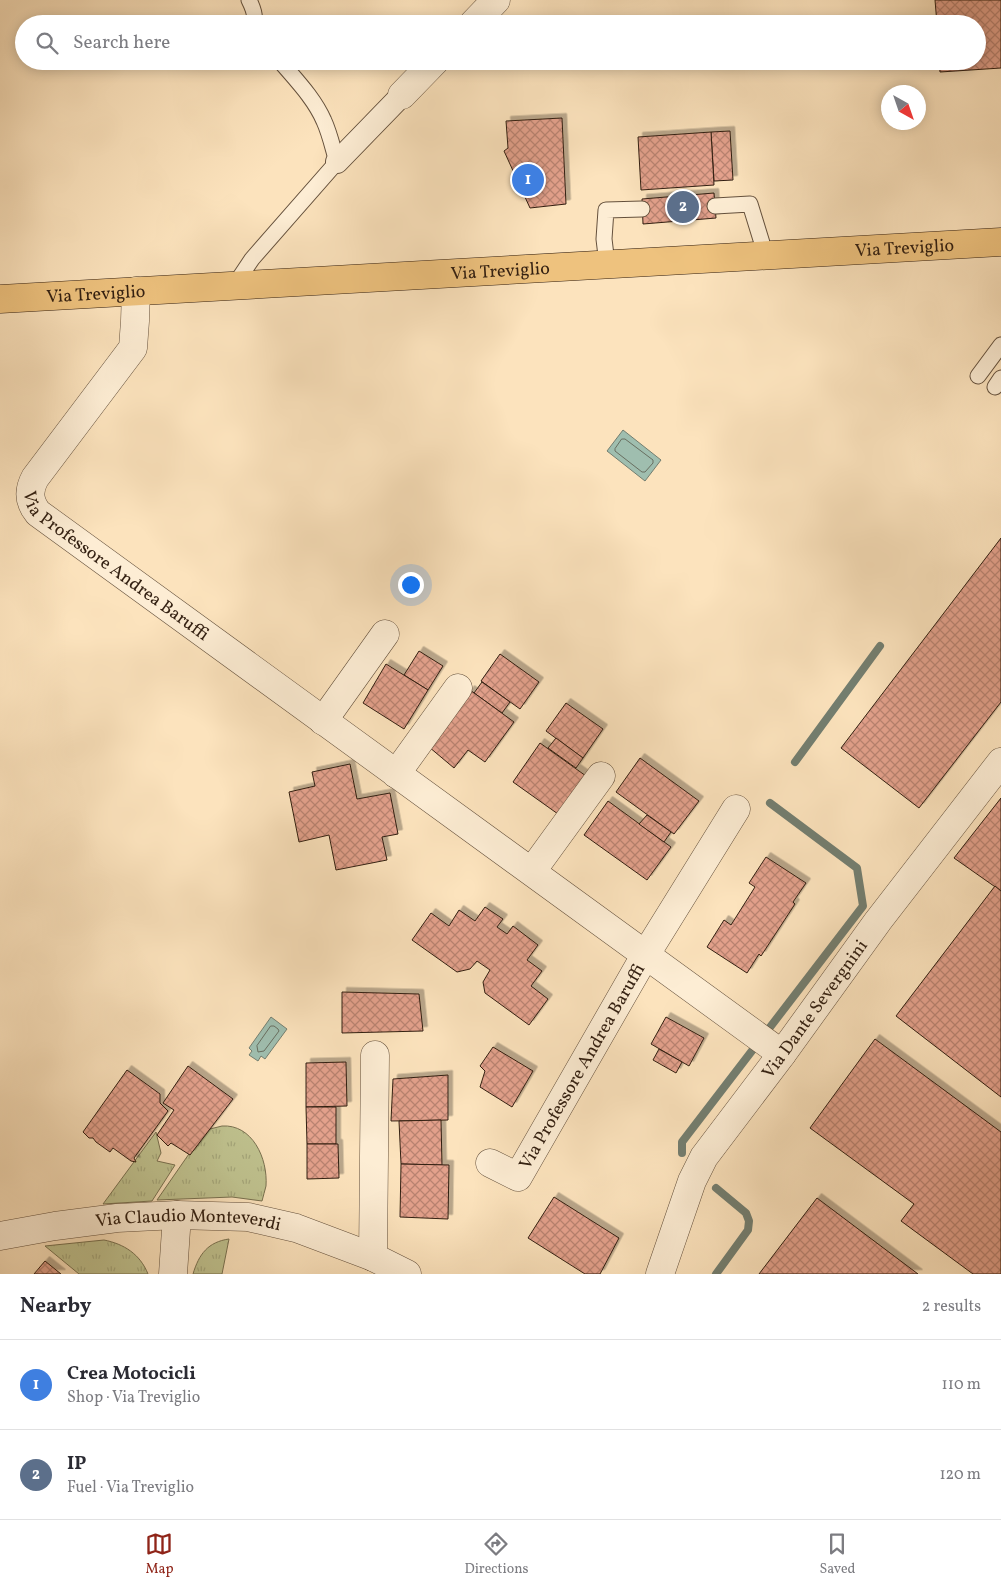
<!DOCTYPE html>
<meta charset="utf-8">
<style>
body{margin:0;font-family:Vollkorn,serif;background:#f7f7f7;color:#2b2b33}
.compass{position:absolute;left:881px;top:85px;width:45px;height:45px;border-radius:50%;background:#fff;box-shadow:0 2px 12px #0003;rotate:140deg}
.you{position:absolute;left:410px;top:584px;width:18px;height:18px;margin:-12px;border:4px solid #fff;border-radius:50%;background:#1a73e8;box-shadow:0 0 0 8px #1a73e833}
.badge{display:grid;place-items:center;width:32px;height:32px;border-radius:50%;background:#8f2418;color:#fff;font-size:16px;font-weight:700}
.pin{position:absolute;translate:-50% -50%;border:2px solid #fff;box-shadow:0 1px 5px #0006}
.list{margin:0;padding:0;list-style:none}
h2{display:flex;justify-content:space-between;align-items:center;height:65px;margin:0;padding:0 20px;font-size:21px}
h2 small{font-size:16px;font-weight:400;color:#7c7c81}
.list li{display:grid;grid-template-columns:32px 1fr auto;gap:15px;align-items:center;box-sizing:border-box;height:90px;padding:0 20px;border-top:1px solid #e1e1e2}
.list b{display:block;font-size:19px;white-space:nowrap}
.list p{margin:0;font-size:16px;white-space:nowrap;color:#7c7c81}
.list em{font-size:16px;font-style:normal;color:#7c7c81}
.icon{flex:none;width:28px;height:28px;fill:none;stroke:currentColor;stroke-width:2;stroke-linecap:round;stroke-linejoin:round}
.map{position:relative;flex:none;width:1001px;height:1274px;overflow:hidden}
.search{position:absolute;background:#fff;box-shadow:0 2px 12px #0003;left:15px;right:15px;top:15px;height:55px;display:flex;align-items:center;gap:12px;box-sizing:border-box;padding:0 18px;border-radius:28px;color:#7c7c81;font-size:19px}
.sheet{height:245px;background:#fff}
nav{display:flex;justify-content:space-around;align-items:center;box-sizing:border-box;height:70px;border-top:1px solid #e1e1e2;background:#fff;font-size:14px;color:#7c7c81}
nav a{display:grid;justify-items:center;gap:2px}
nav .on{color:#8f2418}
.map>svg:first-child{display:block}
.grass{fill:url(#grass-tufts);stroke:#797150}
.water{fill:#9fbeaf;stroke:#737e70}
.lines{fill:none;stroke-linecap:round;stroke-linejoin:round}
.shore{stroke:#686e60;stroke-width:1}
.stream{stroke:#737e70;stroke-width:8}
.building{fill:url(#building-cross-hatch);stroke:#321f11;filter:url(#shadow)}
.service-casing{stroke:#64503c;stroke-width:17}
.pedestrian-casing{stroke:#64503c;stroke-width:24}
.minor-casing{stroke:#64503c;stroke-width:29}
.tertiary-casing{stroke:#64503c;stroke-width:29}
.primary-casing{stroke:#321f11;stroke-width:29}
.service{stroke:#fdedd4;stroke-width:15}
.pedestrian{stroke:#fdedd4;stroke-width:22}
.minor{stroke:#fdedd4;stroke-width:28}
.tertiary{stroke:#fdedd4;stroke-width:28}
.primary{stroke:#eec27e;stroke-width:28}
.labels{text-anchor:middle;stroke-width:4.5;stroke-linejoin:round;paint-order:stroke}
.street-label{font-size:18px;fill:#321f11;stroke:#fdedd4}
</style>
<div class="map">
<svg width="1001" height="1274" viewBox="0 0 1001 1274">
<defs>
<pattern id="grass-tufts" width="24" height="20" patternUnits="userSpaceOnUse" patternTransform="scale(1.25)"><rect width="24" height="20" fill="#c0c390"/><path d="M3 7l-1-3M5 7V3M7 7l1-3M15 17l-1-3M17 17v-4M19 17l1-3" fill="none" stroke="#a5a77b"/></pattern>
<pattern id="building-cross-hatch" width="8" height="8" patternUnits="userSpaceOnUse" patternTransform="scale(1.25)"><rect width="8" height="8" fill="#e3a18c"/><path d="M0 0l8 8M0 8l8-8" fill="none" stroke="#b98371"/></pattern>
<filter id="shadow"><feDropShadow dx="4.5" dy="-4.5" stdDeviation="0" flood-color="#0004"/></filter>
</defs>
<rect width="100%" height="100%" fill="#fce3bd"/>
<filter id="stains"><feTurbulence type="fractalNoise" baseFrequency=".004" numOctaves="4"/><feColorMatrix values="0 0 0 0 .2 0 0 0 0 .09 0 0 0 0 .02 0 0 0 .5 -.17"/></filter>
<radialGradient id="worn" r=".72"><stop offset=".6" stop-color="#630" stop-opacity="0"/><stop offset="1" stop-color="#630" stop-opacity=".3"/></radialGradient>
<g class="grass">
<path d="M222 1126C252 1124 268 1158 266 1186 265 1191 263 1196 262 1201L232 1197 157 1200 200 1138 210 1129Z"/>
<polygon points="156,1132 161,1153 157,1161 175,1165 152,1201 103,1204"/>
<path d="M229 1239 222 1274H193C199 1254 208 1242 229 1239Z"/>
<path d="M104 1240C124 1244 140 1254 148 1274H79L45 1246Z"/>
</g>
<g class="water">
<polygon points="623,430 661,460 645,481 607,451"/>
<polygon points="271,1017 287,1029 265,1059 261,1056 258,1061 249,1055 252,1051 249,1048"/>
</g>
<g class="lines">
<g class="shore">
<polygon points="622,439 625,439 653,460 653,463 645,472 642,472 615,451 615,449"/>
<polygon points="271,1026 274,1026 278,1029 279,1031 264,1051 258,1052 257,1046"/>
</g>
<g class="stream">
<polyline points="795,762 880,646"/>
<polyline points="682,1153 682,1142 863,906 857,868 770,803"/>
<polyline points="716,1274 748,1230 749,1221 746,1213 716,1188"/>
</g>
</g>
<g class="building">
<polygon points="935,0 1001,0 1001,68 940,72 939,61 977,61 977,24 937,24"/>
<polygon points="562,118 566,204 530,208 504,151 508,148 506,121"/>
<polygon points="730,131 733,180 714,181 711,132"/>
<polygon points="711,132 714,185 641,190 638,137"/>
<polygon points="714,193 716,218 643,224 642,199"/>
<polygon points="1001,538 1001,702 919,808 841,748"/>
<polygon points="419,651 443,666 428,690 404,675"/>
<polygon points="500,654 539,682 520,709 481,681"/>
<polygon points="386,664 428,690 404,729 363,703"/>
<polygon points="482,682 510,702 502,713 474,693"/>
<polygon points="470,690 514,722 485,762 468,750 454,768 429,747"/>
<polygon points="566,703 603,729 583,758 546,731"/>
<polygon points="556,738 583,758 576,768 548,748"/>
<polygon points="540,743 586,776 558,814 513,782"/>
<polygon points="640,758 699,801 674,834 616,792"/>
<polygon points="350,764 357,799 390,793 398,834 382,837 387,860 336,870 329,835 299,842 289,792 315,786 312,772"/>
<polygon points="1001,798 1001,891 954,858"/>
<polygon points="608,801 671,847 647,880 584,835"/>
<polygon points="647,815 671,832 664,842 639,824"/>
<polygon points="766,857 806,883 793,902 795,904 761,956 759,954 747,973 707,947 724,920 731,925 755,887 749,883"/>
<polygon points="995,886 1001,891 1001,1097 896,1016"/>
<polygon points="485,907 503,919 497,927 507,934 513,926 538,945 527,960 542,971 531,986 548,999 529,1025 485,993 483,982 490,970 477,961 470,969 457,972 412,940 431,913 449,926 459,910 475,921"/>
<polygon points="342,992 419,994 423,1031 342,1033"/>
<polygon points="666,1017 704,1038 689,1066 651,1044"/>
<polygon points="875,1039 1001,1132 1001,1274 973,1274 901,1221 914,1204 810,1128"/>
<polygon points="493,1047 533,1071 512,1107 480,1087 485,1071 480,1066"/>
<polygon points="659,1049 682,1062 676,1073 653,1060"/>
<polygon points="346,1062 347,1106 306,1107 306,1063"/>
<polygon points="188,1066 233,1099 190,1155 171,1143 168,1146 157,1135 174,1110 163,1103"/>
<polygon points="127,1070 160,1094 160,1103 168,1111 134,1158 136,1162 131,1161 113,1148 110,1152 96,1142 93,1138 89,1138 83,1132"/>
<polygon points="448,1075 448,1120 391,1121 393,1079"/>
<polygon points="306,1107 336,1107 336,1144 307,1144"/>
<polygon points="441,1120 442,1165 401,1164 399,1121"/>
<polygon points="307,1144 338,1144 339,1178 307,1179"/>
<polygon points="401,1164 449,1165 448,1219 400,1217"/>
<polygon points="554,1197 619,1238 600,1274 585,1274 528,1238"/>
<polygon points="817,1198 918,1274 759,1274"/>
<polygon points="45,1261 61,1274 34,1274"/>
</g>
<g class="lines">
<defs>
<g id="service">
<path d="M249 0C252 6 257 17 253 24"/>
<polyline points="715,206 750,204 766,256"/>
<polyline points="607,264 604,239 606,210 642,209"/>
<path d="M234 286 252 259 337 162C333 149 330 134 324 121 314 98 296 80 280 61"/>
<polyline points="978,376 1001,345"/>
<polyline points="995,387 1001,378"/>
</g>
<polyline id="pedestrian" points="337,162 402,95"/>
<g id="minor">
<polyline points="473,24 496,0"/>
<polyline points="402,95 435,61"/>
<path id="s1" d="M136 291 135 321 133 348 35 478C28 491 29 502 38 513L782 1054"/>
<polyline points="323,721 385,634"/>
<polyline points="396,774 458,688"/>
<polyline points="532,871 601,776"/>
<path id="s2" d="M490 1163 518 1177 646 954 736 809"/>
<path id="s3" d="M0 1236 55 1226 117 1218 177 1215 248 1217 296 1228 373 1257 407 1274"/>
<polyline points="373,1257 375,1055"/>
<polyline points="173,1274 177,1215"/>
</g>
<g id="tertiary">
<path id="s4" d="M660 1274 692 1181 704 1157 782 1054 878 921 1001 762"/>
</g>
<g id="primary">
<path id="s5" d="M0 299 1001 242"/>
</g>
</defs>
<use href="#service" class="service-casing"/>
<use href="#pedestrian" class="pedestrian-casing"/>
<use href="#minor" class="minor-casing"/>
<use href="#tertiary" class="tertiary-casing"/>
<use href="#primary" class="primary-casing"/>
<use href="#service" class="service"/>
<use href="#pedestrian" class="pedestrian"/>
<use href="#minor" class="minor"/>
<use href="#tertiary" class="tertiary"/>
<use href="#primary" class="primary"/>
</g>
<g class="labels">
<g class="street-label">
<text dy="6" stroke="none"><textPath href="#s5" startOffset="906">Via Treviglio</textPath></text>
<text dy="6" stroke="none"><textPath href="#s5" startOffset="501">Via Treviglio</textPath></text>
<text dy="6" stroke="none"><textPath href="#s5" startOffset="96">Via Treviglio</textPath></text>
<text dy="6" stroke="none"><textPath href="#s1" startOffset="350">Via Professore Andrea Baruffi</textPath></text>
<text dy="6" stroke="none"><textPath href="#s4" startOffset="310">Via Dante Severgnini</textPath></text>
<text dy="6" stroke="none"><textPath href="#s2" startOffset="159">Via Professore Andrea Baruffi</textPath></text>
<text dy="6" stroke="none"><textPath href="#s3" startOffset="190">Via Claudio Monteverdi</textPath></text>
</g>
</g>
<rect width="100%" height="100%" filter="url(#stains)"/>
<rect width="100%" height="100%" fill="url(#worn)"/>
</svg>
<svg class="compass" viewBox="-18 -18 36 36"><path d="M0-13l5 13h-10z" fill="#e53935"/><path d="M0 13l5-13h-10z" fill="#7c7c81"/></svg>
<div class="you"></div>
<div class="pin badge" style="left:528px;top:180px;background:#3f7fe0">1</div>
<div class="pin badge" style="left:683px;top:207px;background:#5c6f8a">2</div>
<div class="search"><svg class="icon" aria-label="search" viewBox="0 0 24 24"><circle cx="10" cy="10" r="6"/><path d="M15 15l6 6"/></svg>Search here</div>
</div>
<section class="sheet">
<h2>Nearby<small>2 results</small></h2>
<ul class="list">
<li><span class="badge" style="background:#3f7fe0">1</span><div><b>Crea Motocicli</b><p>Shop · Via Treviglio</p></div><em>110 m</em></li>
<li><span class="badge" style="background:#5c6f8a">2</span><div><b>IP</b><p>Fuel · Via Treviglio</p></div><em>120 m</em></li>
</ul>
</section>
<nav>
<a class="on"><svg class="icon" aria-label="map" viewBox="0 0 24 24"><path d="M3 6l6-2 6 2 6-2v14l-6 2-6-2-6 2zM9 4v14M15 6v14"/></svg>Map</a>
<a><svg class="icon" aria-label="directions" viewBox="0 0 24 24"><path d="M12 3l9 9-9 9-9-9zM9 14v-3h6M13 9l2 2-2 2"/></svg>Directions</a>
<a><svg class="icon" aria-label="saved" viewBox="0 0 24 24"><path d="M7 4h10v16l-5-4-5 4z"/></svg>Saved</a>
</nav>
